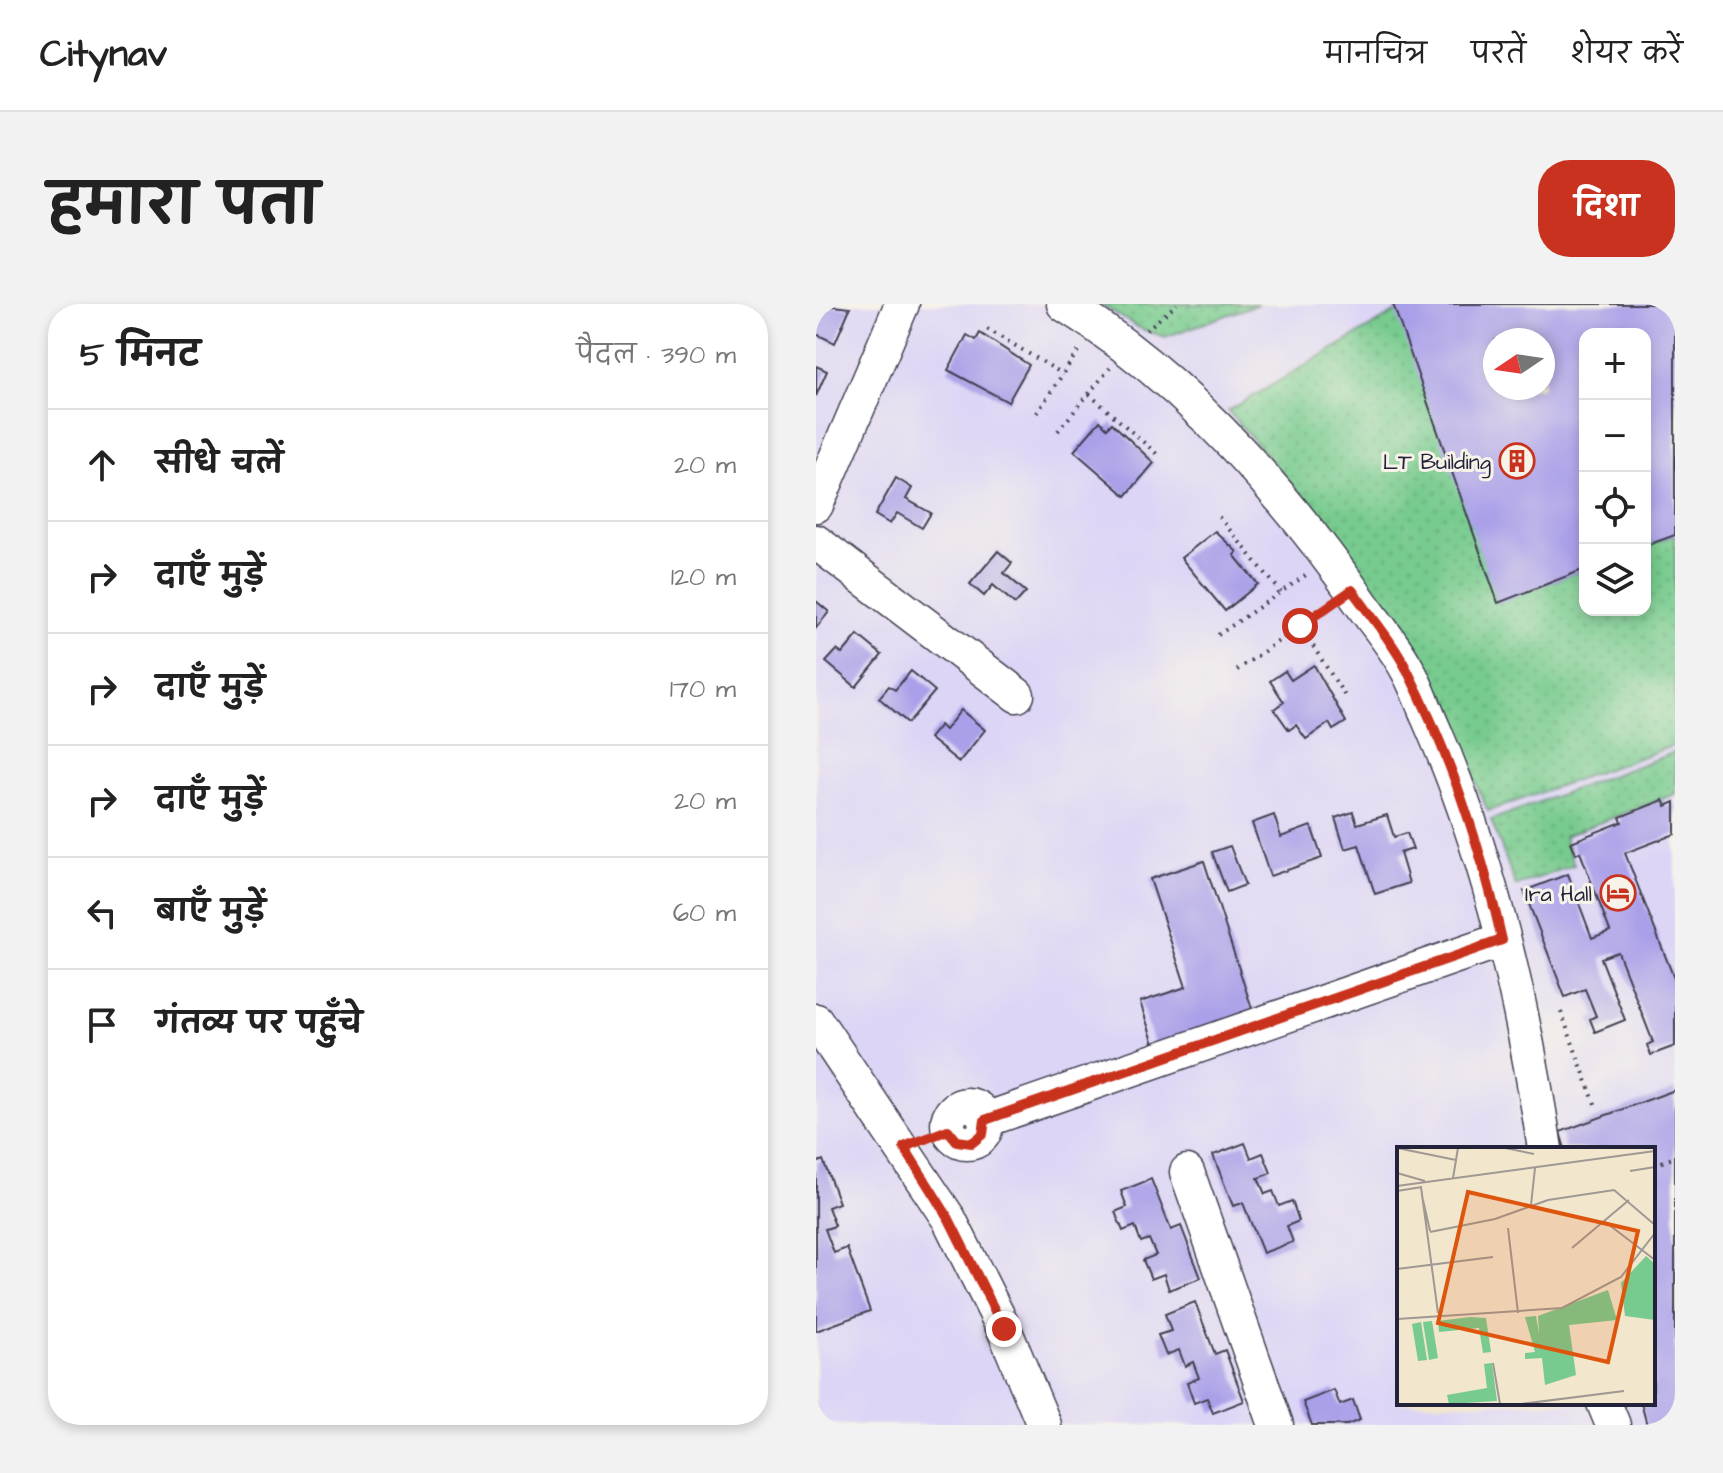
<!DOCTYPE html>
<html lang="hi">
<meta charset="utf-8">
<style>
body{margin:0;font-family:"Architects Daughter","Playpen Sans Deva",sans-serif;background:#f2f2f2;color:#222}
.controls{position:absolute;right:24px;top:24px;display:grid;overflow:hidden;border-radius:16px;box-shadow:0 4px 12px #0003}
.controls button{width:72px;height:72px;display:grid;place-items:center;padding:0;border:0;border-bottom:2px solid #e0e0e0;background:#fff;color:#222;font:40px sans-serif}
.compass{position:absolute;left:667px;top:24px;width:72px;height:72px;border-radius:50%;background:#fff;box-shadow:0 4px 12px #0003;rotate:257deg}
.stop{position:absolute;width:24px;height:24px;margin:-18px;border:6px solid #c8321e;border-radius:50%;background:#fff}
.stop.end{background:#c8321e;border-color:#fff;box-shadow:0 2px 8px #0008}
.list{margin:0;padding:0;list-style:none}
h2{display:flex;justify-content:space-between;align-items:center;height:104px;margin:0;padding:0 32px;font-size:34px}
h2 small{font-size:26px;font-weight:400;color:#767676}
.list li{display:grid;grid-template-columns:52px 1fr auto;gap:24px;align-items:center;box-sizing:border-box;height:112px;padding:0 32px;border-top:2px solid #e0e0e0}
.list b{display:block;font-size:30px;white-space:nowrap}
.list em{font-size:26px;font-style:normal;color:#767676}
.icon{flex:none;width:44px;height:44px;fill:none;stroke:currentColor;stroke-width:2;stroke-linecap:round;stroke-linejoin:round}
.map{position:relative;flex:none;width:859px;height:1121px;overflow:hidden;border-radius:32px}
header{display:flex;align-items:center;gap:48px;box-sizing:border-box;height:112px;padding:0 40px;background:#fff;border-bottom:2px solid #e0e0e0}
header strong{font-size:38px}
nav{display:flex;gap:44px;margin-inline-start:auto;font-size:28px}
.intro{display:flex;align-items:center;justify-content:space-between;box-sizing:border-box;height:192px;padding:0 48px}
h1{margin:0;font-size:56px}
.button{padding:20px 36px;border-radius:32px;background:#c8321e;color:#fff;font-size:28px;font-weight:700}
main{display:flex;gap:48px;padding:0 48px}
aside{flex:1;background:#fff;border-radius:32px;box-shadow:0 4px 12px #0003}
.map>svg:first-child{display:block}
.built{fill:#ddd5f6;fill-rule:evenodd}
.grass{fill:url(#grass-dots);stroke:#4c7664;stroke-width:2}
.building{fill:#aaa0e9;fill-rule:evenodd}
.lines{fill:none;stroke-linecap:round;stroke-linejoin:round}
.minor-casing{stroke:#413f51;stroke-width:37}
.path{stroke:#413f51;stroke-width:4;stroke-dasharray:2 6;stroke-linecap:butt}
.minor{stroke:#fff;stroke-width:34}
.route{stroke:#c8321e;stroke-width:10}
.labels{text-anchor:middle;stroke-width:6;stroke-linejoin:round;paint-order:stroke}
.poi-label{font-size:22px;fill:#22223b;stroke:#f7f3e8;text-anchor:end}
.inset-road{fill:none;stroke:#9f9893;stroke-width:2}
.view{fill:#de560e;fill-opacity:0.15;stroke:#de560e;stroke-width:4}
.inset-edge{fill:none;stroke:#22223b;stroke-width:4}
</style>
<header>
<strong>Citynav</strong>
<nav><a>मानचित्र</a><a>परतें</a><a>शेयर करें</a></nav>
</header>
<div class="intro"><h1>हमारा पता</h1><a class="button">दिशा</a></div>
<main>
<aside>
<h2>5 मिनट<small>पैदल · 390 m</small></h2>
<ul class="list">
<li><svg class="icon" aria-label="ahead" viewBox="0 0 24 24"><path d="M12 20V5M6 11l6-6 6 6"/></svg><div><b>सीधे चलें</b></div><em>20 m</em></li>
<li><svg class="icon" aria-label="right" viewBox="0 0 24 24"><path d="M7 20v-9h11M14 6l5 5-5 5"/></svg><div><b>दाएँ मुड़ें</b></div><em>120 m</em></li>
<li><svg class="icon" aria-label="right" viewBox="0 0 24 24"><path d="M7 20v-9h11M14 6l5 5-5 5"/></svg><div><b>दाएँ मुड़ें</b></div><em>170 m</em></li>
<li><svg class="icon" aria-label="right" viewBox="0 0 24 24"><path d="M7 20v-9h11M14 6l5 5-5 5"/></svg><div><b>दाएँ मुड़ें</b></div><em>20 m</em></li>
<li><svg class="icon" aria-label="left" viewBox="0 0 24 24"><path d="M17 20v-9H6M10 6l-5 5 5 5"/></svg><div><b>बाएँ मुड़ें</b></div><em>60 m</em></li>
<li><svg class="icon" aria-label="arrive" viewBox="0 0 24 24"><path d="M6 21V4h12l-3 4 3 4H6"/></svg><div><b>गंतव्य पर पहुँचे</b></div></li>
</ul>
</aside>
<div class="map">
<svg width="859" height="1121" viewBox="0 0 859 1121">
<defs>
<pattern id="grass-dots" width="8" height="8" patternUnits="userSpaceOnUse" patternTransform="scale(2)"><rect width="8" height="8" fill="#77cb8e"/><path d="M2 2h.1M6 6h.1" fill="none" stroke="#67ae7b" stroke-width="1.8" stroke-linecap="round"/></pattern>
</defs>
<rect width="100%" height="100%" fill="#f7f3e8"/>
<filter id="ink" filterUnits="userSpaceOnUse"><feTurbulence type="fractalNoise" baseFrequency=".0125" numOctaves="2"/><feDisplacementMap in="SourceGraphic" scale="16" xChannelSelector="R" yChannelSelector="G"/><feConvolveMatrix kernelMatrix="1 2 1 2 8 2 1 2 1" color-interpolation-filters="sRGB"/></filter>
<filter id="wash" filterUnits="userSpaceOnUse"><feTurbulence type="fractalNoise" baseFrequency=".006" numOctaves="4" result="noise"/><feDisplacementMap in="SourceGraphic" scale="32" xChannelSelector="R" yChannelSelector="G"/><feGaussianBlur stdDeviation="1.8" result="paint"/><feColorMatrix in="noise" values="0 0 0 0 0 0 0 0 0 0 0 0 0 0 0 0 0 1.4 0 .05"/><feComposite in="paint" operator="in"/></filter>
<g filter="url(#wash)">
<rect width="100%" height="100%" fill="#f2e6cd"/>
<path class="built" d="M0 0H859V1121H0ZM769 30H829V306H769ZM679 36H727V84H679ZM583 845H837V1099H583Z"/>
<g class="grass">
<polygon points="284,0 442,0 349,33 325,25"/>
<polygon points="585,5 682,298 769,265 769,306 829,306 829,242 859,231 859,441 672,507 610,367 508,218 412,107"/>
<polygon points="859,448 859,490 748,532 758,561 700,582 675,516"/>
</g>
<g id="blocks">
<g class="building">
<polygon points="0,0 34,4 19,39 0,30"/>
<path d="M577 0H859V231L829 242V30H769V265L682 299ZM679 36H727V84H679Z"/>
<polygon points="164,29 213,61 192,98 132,66 151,31 160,36"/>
<polygon points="0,62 11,67 0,92"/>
<polygon points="284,117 291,124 296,119 338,159 310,192 258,147"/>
<polygon points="80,174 96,184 90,195 115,209 106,224 81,209 74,220 59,211"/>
<polygon points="399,227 421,248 418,251 442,280 409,307 365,254"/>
<polygon points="182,247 196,259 188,269 210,288 199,300 177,281 168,292 154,280"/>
<polygon points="0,297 13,308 0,324"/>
<polygon points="42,331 66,351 40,383 10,358 21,346 26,350"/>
<polygon points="498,361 530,418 517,426 513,419 490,435 480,421 473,426 458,405 468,398 454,377 469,367 475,376"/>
<polygon points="95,367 119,387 92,419 63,394 73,382 79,386"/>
<polygon points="145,406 169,426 143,458 113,434 124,421 129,426"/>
<polygon points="847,496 850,502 859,498 859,530 809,549 859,677 859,742 835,751 831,741 837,738 802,648 785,654 809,716 779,728 774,715 780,712 769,685 749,693 708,587 752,570 776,634 794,627 764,548 760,550 755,538 806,518 804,513"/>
<polygon points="537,508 541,520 571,511 578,533 591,529 597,545 584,549 593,579 559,590 543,541 529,545 519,514"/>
<polygon points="458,511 465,533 495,522 506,554 454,572 436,519"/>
<polygon points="414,542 429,581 411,588 396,548"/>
<polygon points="388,557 438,711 339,743 324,698 370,683 334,575"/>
<polygon points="859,786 859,1121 831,1121 825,1099 837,1099 837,845 749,845 744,828"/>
<polygon points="429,839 435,854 447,849 455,869 442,874 449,890 457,887 463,902 476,897 483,917 471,922 477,938 447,949 427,899 417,902 397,851"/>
<polygon points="7,856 23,899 12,903 19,922 9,925 18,949 31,944 54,1007 0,1027 0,859"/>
<polygon points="335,875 355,926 365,922 385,974 353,986 348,970 335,975 327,956 340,951 333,935 325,938 319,922 307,927 299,908 311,903 305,887"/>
<polygon points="379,998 399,1050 409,1046 428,1097 397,1109 391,1094 378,1099 371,1079 383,1074 377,1058 369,1062 363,1046 350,1051 342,1031 355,1027 349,1010"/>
<polygon points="518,1086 524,1101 537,1096 544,1116 531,1121 496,1121 487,1098"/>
</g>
</g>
</g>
<g filter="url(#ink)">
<use href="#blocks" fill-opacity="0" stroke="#413f51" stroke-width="2"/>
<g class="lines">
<defs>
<g id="minor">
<path d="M248 0C367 74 465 184 545 299 560 320 578 341 590 363 601 382 608 404 617 424 675 557 707 702 729 845"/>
<polyline points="0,201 86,0"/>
<polyline points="0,238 201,391"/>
<polyline points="0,717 133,915 188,1025 228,1121"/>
<circle cx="151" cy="820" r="19"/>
<polyline points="169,816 686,636"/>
<polyline points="371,868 460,1121"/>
<polyline points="788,1099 797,1121"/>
</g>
</defs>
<use href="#minor" class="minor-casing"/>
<g class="path">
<polyline points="171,25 247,70"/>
<polyline points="330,26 361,0"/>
<polyline points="273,90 343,152"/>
<polyline points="221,109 264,44"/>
<polyline points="242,127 294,64"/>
<polyline points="403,213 465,288"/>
<polyline points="484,322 529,392"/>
<polyline points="402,331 493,269"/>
<polyline points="421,366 514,301"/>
<polyline points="745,708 779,800"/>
<polyline points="838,861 859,853"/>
</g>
<use href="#minor" class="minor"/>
</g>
</g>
<g class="lines" filter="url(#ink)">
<path class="route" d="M188 1025 133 915 88 843 132 826 141 837 156 839 167 830 169 816 686 636C665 543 634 451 591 366 577 338 554 311 536 286L484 322"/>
</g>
<defs>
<symbol id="building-ring" viewBox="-11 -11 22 22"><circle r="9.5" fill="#f7f3e8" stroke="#c8321e" stroke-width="1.5"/><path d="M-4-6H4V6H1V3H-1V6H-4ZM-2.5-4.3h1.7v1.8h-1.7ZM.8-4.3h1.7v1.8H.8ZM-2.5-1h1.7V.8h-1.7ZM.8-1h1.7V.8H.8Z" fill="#c8321e"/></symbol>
<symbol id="hotel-ring" viewBox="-11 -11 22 22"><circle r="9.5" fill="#f7f3e8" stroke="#c8321e" stroke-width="1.5"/><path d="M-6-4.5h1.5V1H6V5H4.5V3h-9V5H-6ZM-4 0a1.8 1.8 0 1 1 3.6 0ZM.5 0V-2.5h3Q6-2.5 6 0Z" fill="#c8321e"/></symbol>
</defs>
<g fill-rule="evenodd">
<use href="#building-ring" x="681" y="137" width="40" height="40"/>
<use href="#hotel-ring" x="782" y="569" width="40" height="40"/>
</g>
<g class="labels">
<g class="poi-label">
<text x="675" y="165">LT Building</text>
<text x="776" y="597">Ira Hall</text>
</g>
</g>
<g transform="translate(581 843)">
<rect width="258" height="258" fill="#f2e6cd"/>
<path d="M249 109 258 117V173L228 169 224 136ZM211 143 220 173 172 178 179 228 148 238 145 211 128 212V206L138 205 128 170 139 169 142 187 141 169Z" fill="#77cb8e"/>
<path d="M73 170 89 171 94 205 86 206 82 181 42 185 41 174ZM95 216 100 254 52 257 50 248 90 241 87 217Z" fill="#77cb8e"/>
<path d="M35 174 41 211 32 213 26 175ZM24 175 30 213 21 214 15 177Z" fill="#77cb8e"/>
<path class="inset-road" d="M0 1 59 13M108 1 137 7M233 24 258 20M0 26 28 34M56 31 61 1M0 39 258 4M24 40 41 166M0 44 25 40M26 53 33 84M134 58 138 21M207 74 258 113M111 81 121 166M33 85 98 72 151 53 217 43 258 78M175 101 232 53M0 122 96 110M0 172 165 161 224 130 258 86M96 216 103 257M124 257 227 244"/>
<path class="view" d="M71 45 241 84 211 215 41 176Z"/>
<rect width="258" height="258" class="inset-edge"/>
</g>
</svg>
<div class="controls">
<button>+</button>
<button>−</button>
<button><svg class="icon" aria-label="locate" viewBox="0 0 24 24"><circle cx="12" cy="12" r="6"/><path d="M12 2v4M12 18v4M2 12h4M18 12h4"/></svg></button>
<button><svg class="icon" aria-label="layers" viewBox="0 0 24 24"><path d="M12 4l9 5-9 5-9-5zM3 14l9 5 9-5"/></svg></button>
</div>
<svg class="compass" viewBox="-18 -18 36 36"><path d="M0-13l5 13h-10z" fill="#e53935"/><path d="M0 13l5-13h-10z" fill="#767676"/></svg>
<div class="stop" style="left:484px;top:322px"></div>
<div class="stop end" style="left:188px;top:1025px"></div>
</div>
</main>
